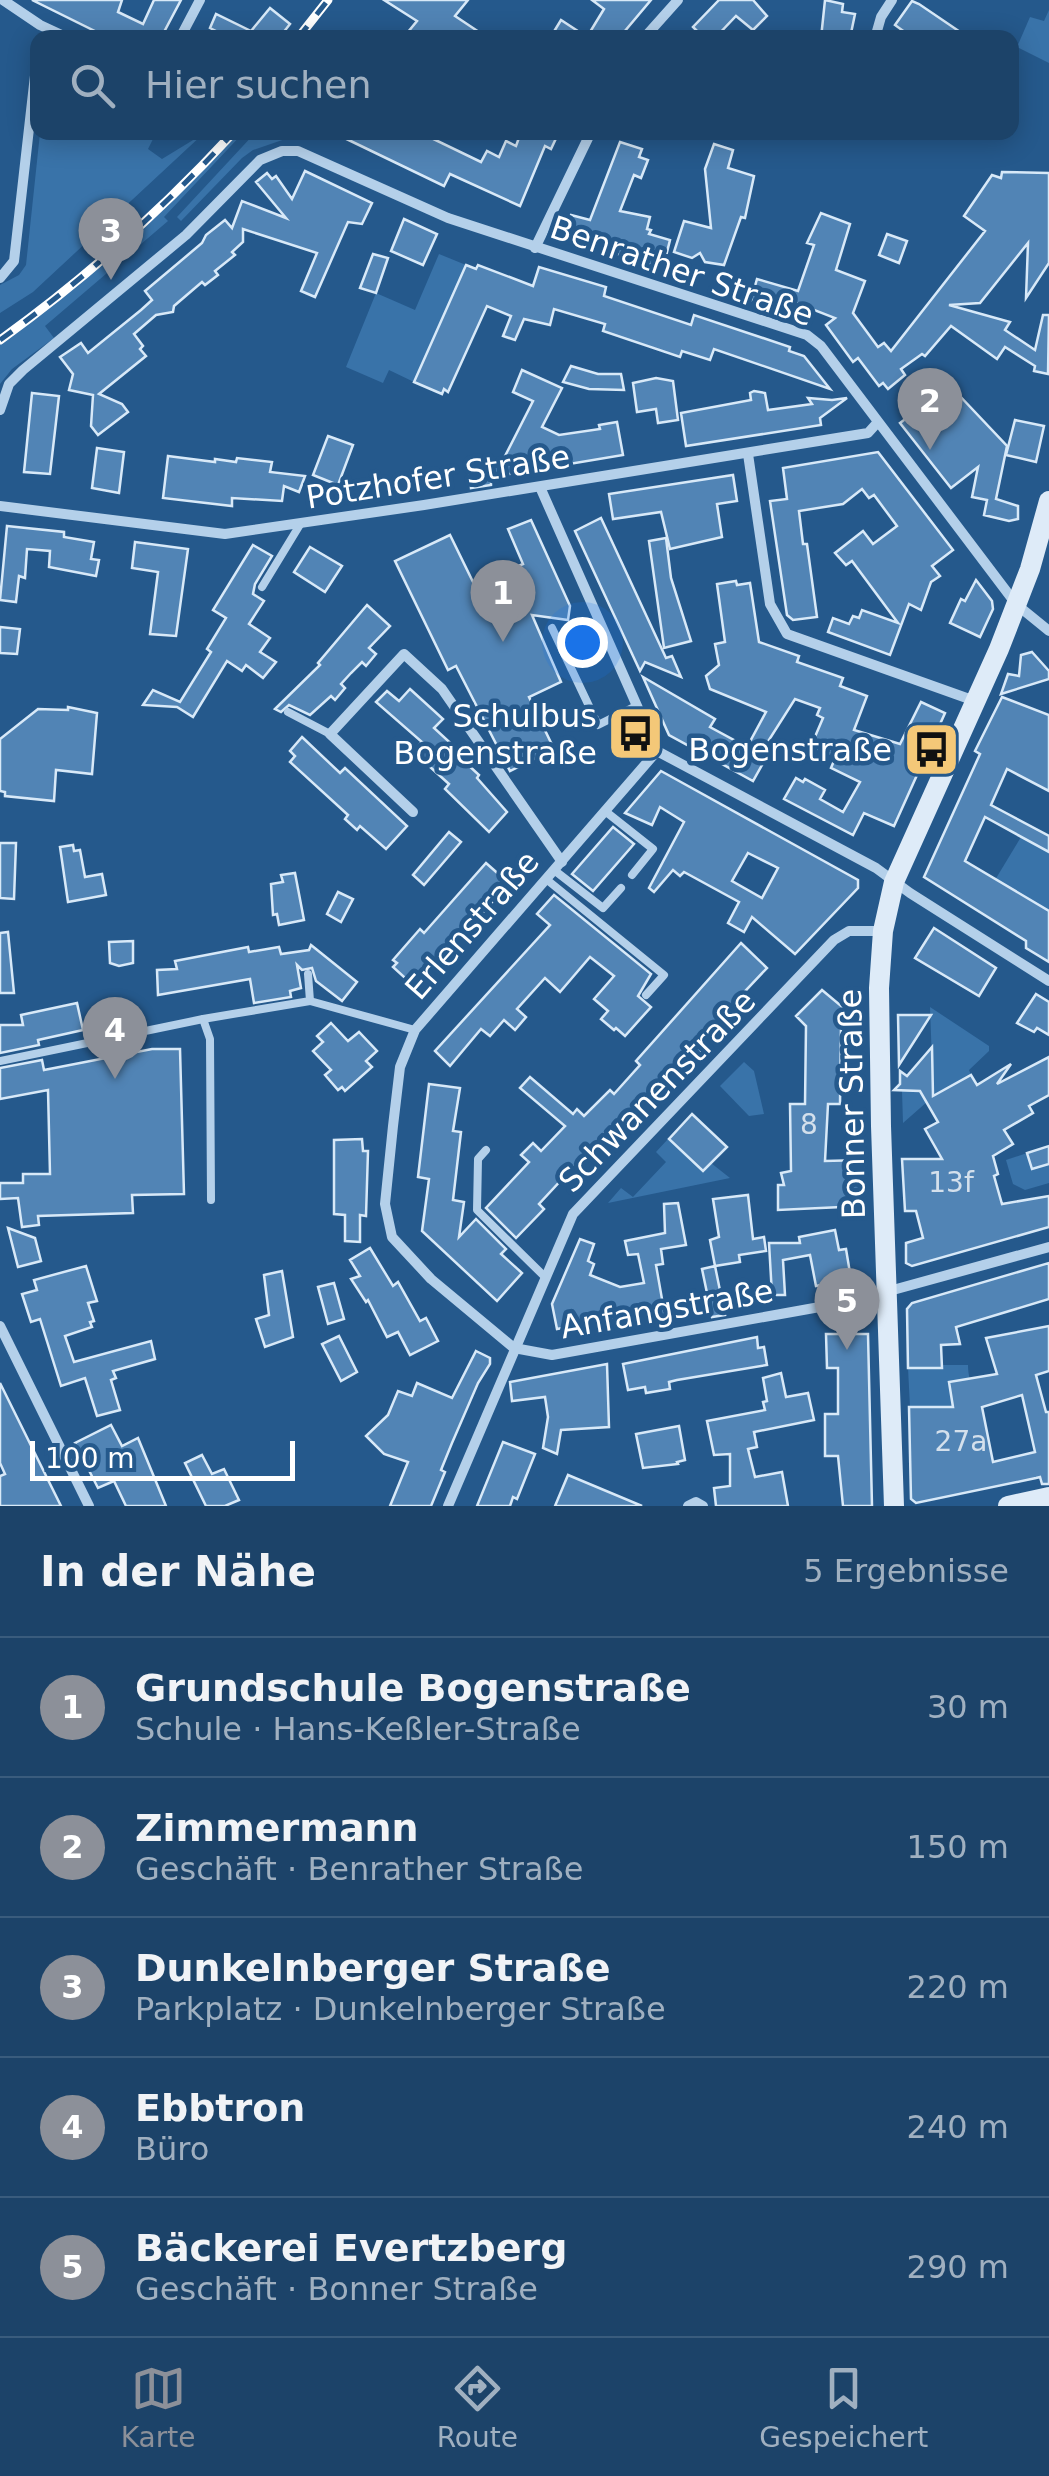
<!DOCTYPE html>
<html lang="de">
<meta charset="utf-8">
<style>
body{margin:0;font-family:"DejaVu Sans",sans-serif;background:#254a6f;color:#f1f3f6}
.scale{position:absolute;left:30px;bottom:25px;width:265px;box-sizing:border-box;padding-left:10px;border:5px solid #fff;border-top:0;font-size:28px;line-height:35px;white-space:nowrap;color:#fff;-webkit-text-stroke:8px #25598c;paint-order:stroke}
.you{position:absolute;left:582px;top:642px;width:35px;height:35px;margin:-25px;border:8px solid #fff;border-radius:50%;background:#1a73e8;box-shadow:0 0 0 15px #1a73e833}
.badge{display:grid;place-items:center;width:65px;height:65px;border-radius:50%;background:#8c9099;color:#fff;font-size:32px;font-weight:700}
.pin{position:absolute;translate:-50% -82px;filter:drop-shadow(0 2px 5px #0008)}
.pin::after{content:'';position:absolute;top:52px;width:35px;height:30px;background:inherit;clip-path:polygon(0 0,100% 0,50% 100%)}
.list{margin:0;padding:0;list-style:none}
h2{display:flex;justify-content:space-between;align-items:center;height:130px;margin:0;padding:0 40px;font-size:42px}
h2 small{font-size:32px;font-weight:400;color:#a0b0c0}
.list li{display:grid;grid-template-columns:65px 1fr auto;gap:30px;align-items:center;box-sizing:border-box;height:140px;padding:0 40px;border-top:2px solid #3a5c7d}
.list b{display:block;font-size:38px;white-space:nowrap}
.list p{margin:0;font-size:32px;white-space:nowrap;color:#a0b0c0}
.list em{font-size:32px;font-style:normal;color:#a0b0c0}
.icon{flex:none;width:55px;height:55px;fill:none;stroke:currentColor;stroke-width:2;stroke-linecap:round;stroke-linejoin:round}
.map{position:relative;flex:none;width:1049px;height:1506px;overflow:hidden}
.search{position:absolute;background:#1c4369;box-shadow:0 5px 25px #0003;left:30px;right:30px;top:30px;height:110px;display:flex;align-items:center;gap:25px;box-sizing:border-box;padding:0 35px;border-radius:20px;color:#a0b0c0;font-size:38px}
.sheet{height:830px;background:#1c4369}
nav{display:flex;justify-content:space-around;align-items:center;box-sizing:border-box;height:140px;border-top:2px solid #3a5c7d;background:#1c4369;font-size:28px;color:#a0b0c0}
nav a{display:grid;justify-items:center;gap:5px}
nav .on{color:#8c9099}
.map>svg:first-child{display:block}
.green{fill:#3973a9}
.building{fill:#5184b5;stroke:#d8e9f8;stroke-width:2.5;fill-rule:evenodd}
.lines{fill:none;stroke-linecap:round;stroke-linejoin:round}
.service{stroke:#b4d0ea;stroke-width:8}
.minor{stroke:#b4d0ea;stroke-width:10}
.secondary{stroke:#deebf8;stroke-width:20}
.rail-casing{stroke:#fff;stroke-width:9}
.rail{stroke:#25598c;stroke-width:5;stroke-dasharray:15;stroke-linecap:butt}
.labels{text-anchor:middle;stroke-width:9;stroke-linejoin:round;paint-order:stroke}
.number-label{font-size:28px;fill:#d4e0ec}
.street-label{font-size:32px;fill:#fff;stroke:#25598c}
.poi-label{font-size:32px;fill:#fff;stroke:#25598c;text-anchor:end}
</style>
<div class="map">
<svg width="1049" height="1506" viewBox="0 0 1049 1506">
<rect width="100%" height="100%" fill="#25598c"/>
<g class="green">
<polygon points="1049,10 1049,63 1017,47 1030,17 1044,21"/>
<polygon points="40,133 156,133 148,149 162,159 203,134 33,292 0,313 0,285 19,275 26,265"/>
<path d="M236 133H243L164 217 168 221 45 326 54 338 12 369 0 384V344C85 283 165 210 236 133Z"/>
<polygon points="255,133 291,133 294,136 253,150 242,158 181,221 177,217"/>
<polygon points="439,254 466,265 414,382 389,370 383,383 346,367 376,293 415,310"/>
<polygon points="1021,837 1049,852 1049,912 995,880"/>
<polygon points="930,1007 989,1046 989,1051 969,1070 971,1075 936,1094 903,1123 902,1091 933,1090"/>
<polygon points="744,1062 754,1071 764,1114 749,1116 720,1086"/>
<polygon points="668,1139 703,1171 711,1163 730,1178 608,1203 621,1188 633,1197 666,1162 656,1152"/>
<polygon points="1027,1153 1032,1169 1049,1164 1049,1183 1025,1190 1013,1184 1006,1160"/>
<path d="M938 1365H968C968 1386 979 1398 985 1417L973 1419 910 1407 908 1368H937Z"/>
</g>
<g class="building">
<polygon points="32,0 122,0 118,12 143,24 154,0 181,0 163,34 171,38 109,38"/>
<polygon points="384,0 468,0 455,16 488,38 403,38 417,21"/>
<polygon points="592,0 651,0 619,38 550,38 561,20 587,37 604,9"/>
<polygon points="719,0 753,0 767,16 753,30 736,16 715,38 704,38 693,27"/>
<polygon points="825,0 843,4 842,12 855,14 850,38 821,38"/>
<polygon points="912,1 919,4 969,38 913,38 895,25"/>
<polygon points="270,8 290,24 279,38 230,38 210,28 216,14 251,31"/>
<polygon points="332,132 419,132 481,162 487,151 499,157 506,141 516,146 520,135 516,132 559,132 551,149 545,146 520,206 450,174 444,186"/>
<polygon points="620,142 642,149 639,157 648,160 641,178 634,175 620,211 650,217 647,229 651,230 649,234 670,240 663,268 561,237 571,215 590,220"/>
<polygon points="714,144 733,150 728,168 754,176 745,218 741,217 724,265 705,262 700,253 692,258 674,252 684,221 711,228 705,169"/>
<polygon points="305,171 372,203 362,224 348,222 315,297 301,291 317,253 243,229 243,242 232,252 235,255 215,271 218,275 205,285 202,282 174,306 173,312 156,315 134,334 143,346 140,349 146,356 99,394 122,404 128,412 98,435 91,426 93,395 69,390 73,374 60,357 81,343 88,353 141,310 152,300 145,291 202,243 206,235 225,220 232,228 242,201 286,218 256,182 267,173 272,179 276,176 292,199"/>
<polygon points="1002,172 1049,173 1049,263 1026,298 1028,243 980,303 949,305 1010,322 1005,330 1035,350 1043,315 1049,315 1048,374 1034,371 1035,366 1005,347 997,359 951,326 925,356 922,354 901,369 905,375 888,389 883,383 879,386 858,358 853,362 826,325 835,318 794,302 790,312 751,300 757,279 798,291 814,245 807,243 821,213 850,224 836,270 865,281 853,313 878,347 884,343 891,351 985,231 964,216 992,175 1001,178"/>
<polygon points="404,219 437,234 423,265 391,251"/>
<polygon points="887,234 907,241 899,263 879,255"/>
<polygon points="373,254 388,258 376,293 360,288"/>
<polygon points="466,265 476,269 478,265 533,286 539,267 606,287 604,296 691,325 694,315 790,347 789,351 804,356 830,389 714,349 710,360 682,351 680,357 603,331 605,324 554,309 550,325 524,319 515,340 503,336 511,316 487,306 448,392 444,389 442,394 414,382"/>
<polygon points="571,366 598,374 621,374 624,390 589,389 563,382"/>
<polygon points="522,370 562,388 542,427 559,435 600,429 599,425 617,422 623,455 491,477 491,485 471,488 469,466 503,460 533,401 513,392"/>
<polygon points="656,378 673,381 678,420 658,423 656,409 637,412 633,383"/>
<polygon points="754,391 765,393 768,410 812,404 808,398 832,400 847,398 820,418 821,425 686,446 681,413 751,400 750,393"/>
<polygon points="32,393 59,396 50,474 24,472"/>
<polygon points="957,393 1007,446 996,499 1018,506 1018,519 1009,521 984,515 987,500 972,497 978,467 951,488 900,423 908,417 904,411 916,401 928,416"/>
<polygon points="1015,420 1044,426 1036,462 1006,455"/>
<polygon points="328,436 353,445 338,485 313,475"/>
<polygon points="97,448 124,452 119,493 92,488"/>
<polygon points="878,452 953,550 932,566 940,576 931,582 921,610 909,604 890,655 828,632 833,618 849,624 853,616 859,618 862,610 898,623 852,561 846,565 835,553 863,531 873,544 897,526 874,495 869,498 862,489 843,504 799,511 803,544 807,544 817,617 793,620 787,615 770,501 787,499 783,468"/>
<polygon points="168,456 215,462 215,459 236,462 237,458 272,462 270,472 305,476 299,492 284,486 282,501 232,498 232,506 163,498"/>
<polygon points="733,475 737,501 717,504 722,537 670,549 661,512 613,519 609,494"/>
<polygon points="601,518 666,658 672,656 681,677 645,662 640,671 575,531"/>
<polygon points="531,520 570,606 568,620 532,615 561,682 529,697 554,749 510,771 456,666 448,670 395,561 450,535 475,586 523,564 508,529"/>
<polygon points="7,526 64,532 64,537 94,542 91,559 99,560 96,576 49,567 50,551 27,549 25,578 19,576 16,602 0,600"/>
<polygon points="666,538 671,578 691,641 664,648 649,541"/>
<polygon points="135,542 188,549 176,636 150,634 158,572 132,568"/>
<polygon points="253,545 272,556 255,584 253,594 264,601 249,624 270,638 260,652 276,662 263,678 246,665 242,671 227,661 193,717 177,707 143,705 153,690 180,702 211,652 207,649 226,618 213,610"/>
<polygon points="310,547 342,566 325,592 294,572"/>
<polygon points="976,580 992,601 993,609 980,637 950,623 961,599 965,601"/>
<polygon points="736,581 737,585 750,583 759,642 799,656 797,662 843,678 840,686 867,696 854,730 900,744 921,702 945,713 894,826 864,813 853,835 784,799 796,778 803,782 805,779 825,790 820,799 843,812 860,782 831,768 836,756 811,746 823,718 817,715 820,708 795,699 767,743 762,756 766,758 753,781 669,735 643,677 715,719 710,727 747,747 766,712 710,689 706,676 719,665 715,644 725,642 717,584"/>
<polygon points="367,605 390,626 369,648 376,654 366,666 362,662 351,673 341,684 345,688 335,700 331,696 310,715 289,705 281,712 275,709 320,665 318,663"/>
<polygon points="0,627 20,629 17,654 0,653"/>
<polygon points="1032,652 1049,671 1049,679 1001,694 1008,674 1019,676 1021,655"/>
<polygon points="410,689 443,719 434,728 470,761 467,764 479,775 477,778 507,812 489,832 445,789 449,784 419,757 424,751 418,746 422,742 376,702 387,691 399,701"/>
<polygon points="1002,697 1049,715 1049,791 1007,769 991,805 1049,836 1049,852 985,817 965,861 1049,911 1049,962 1026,948 1026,941 924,877 980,754 975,751"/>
<polygon points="68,707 97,713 92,774 56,770 54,801 5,796 5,792 0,791 0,739 38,709 68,710"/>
<polygon points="302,737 340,773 345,768 407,826 386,849 360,826 357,830 345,819 348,815 290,762 295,756 290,751"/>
<path d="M661 771 858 880V888L795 954 752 917 744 932 728 923 739 902 684 872 680 876 673 870 654 892 649 888 684 822 660 807 652 825 625 813ZM748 853 778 868 762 898 732 881Z"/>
<polygon points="613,827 634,844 593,891 572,874"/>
<polygon points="449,832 461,842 424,885 413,875"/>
<polygon points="0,843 16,843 14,899 0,898"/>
<polygon points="73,845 74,851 80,850 85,877 102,874 106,895 68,902 60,847"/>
<polygon points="486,863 503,878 500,882 506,887 415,987 393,967 397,963 393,960 420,929 424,933"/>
<polygon points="295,873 304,920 279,925 277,914 273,915 271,884 283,882 281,875"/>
<polygon points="338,892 353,899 341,922 327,914"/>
<polygon points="554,895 651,974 638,996 651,1007 625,1036 616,1028 614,1030 601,1019 608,1011 594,999 614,976 590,957 560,992 545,978 517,1009 526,1017 515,1030 504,1020 490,1036 481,1029 450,1066 435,1051 550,925 537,914"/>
<polygon points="934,928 996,968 979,996 915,958"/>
<polygon points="8,932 14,993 0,993 0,933"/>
<polygon points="133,941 133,963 119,966 110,963 109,942"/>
<polygon points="741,943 767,968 700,1039 706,1045 681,1074 666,1090 660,1085 612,1136 606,1132 539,1204 544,1209 516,1238 486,1208 529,1162 521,1155 533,1143 541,1151 565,1126 520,1088 530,1077 573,1114 577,1109 584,1116 610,1090 614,1094 640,1065 636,1061"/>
<polygon points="311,945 357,982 342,1001 316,981 312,968 302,970 297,965 301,988 290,991 291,997 254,1003 250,979 158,995 157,970 177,969 175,961 248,947 249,952 279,947 281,954 309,950"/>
<polygon points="822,990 846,1010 846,1026 841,1026 840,1104 828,1104 825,1161 863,1160 863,1206 778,1210 778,1185 784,1185 781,1173 791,1171 790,1104 805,1104 806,1026 796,1016"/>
<polygon points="1036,994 1049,1002 1049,1035 1037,1028 1034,1032 1017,1023"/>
<polygon points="77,1003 83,1030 38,1040 39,1045 0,1053 0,1025 23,1025 21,1015"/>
<polygon points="898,1015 931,1015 899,1065"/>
<polygon points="331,1023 348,1041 359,1032 377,1051 366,1061 372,1067 345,1091 342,1087 338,1090 325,1075 331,1070 313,1051 323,1042 317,1036"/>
<polygon points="932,1047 933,1096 971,1075 977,1085 1011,1064 997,1084 1049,1057 1049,1095 1029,1106 1033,1113 1004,1130 1013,1144 993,1156 998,1174 994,1176 1002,1204 1049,1196 1049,1227 912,1266 906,1263 906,1243 923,1238 916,1211 905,1211 902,1159 942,1159 925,1129 938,1122 920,1091 894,1090 900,1084 900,1071 907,1076"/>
<polygon points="152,1049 180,1049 184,1194 132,1195 133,1213 38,1216 39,1225 22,1227 18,1198 0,1199 0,1183 23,1183 23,1174 50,1174 48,1090 0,1099 0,1068 42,1060 44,1070"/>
<polygon points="429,1084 460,1088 453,1131 461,1132 453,1200 464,1202 459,1237 476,1219 506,1249 501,1254 522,1273 497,1301 422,1231 429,1179 418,1177"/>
<polygon points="692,1114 727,1147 703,1171 669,1139"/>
<polygon points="362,1139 363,1151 368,1151 366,1216 360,1215 360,1242 345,1241 345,1215 334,1214 334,1140"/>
<polygon points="1049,1146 1049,1164 1032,1169 1027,1153"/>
<polygon points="748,1195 753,1239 764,1237 766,1251 739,1255 740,1262 715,1266 710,1240 719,1237 713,1199"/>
<polygon points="678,1203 686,1245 661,1249 663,1264 656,1265 665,1316 637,1324 622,1324 621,1317 557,1329 552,1304 580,1239 594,1244 588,1261 594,1264 590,1275 620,1287 644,1283 638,1254 628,1255 625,1241 665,1233 664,1204"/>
<polygon points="8,1228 35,1238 41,1261 18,1267"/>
<polygon points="835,1230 839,1250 846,1249 851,1279 816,1286 810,1255 783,1260 785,1295 772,1295 769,1243 800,1243 799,1237"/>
<polygon points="370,1248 393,1286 398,1282 420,1321 426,1318 438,1341 410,1355 398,1332 387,1337 368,1300 366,1302 351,1279 360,1276 350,1260"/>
<polygon points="1049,1263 1049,1299 956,1327 960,1344 941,1345 942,1368 908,1368 907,1309 912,1303"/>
<polygon points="86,1266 97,1301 88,1303 94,1321 90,1322 92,1327 65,1336 74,1362 151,1341 155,1359 113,1371 116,1378 111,1380 120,1410 97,1416 85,1378 61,1386 40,1319 31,1322 22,1294 37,1290 34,1280"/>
<polygon points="715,1266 725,1315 712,1317 702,1269"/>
<polygon points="282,1271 293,1337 265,1347 256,1319 269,1315 264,1275"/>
<polygon points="334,1283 344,1319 328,1324 318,1287"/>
<path d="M1049 1326V1371L1036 1375 1046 1412H1049V1484H1042L1040 1477 1036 1478 916 1503 911 1499 909 1407H953L949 1382 997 1374 986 1338ZM1022 1395 1035 1452 993 1462 982 1407Z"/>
<polygon points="826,1334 868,1334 872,1506 843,1506 838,1456 825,1456 825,1414 838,1414 838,1368 827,1368"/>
<polygon points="339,1336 357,1372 341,1381 322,1344"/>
<polygon points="757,1337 758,1348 764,1347 767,1365 677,1380 669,1382 670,1389 646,1393 645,1387 628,1390 623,1364"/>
<polygon points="476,1351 490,1358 490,1364 478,1383 452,1443 441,1470 445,1472 431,1506 390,1506 408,1462 384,1454 366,1436 388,1415 398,1391 412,1396 417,1383 452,1398"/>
<polygon points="607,1364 609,1427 561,1430 557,1454 543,1448 548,1417 545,1397 512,1401 510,1382"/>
<polygon points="781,1373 786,1397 808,1393 814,1420 754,1432 757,1447 748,1449 755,1477 782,1472 788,1506 716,1506 714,1488 730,1486 730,1454 714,1455 707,1421 765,1410 763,1402 767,1401 763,1378"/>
<polygon points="0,1383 61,1506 0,1506 0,1476 5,1474 0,1463"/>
<polygon points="111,1425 122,1446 138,1438 166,1506 126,1506 114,1481 98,1488 75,1443"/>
<polygon points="679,1426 685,1460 677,1462 678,1464 643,1468 636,1434"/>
<polygon points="503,1442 535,1454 517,1499 513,1497 510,1506 477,1506"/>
<polygon points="202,1455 212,1474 224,1469 239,1500 225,1506 206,1506 185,1463"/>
<polygon points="568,1475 642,1506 555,1506"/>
</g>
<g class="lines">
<g class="service">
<polyline points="262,587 301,523"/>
<polyline points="552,628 598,725 636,706"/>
<polyline points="288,712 330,734"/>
<polyline points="605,811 653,849 632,875"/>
<polyline points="554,870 603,908 621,888"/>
<polyline points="546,879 664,975 646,995"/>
<polyline points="310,1001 415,1030"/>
<polyline points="203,1019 210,1039 211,1200"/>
<polyline points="0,1061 203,1019 310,1001 308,974"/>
<polyline points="486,1150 478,1159 477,1210 545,1277"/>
</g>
<g class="minor">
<polyline points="3,0 40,25 68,38"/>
<polyline points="180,38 200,0"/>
<polyline points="644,38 678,0"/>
<polyline points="875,38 881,17 892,0"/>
<polyline points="535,248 591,132"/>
<polyline points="0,278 14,261 38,49"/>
<polyline points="0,410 9,384 23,370 186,235 260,160 282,151 298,151 448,218 807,335 821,346 1016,604 1049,631"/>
<polyline points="748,454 770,604 787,634 975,701"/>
<polyline points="540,487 657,751 876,868 910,893 1049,981"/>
<polyline points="0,506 225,534 424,505 868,433 877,423"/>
<polyline points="657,751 415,1030 400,1067 393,1126 385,1204 392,1237 431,1279 514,1348 552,1355 853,1301 1049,1247"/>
<polyline points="413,812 330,734 404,654 442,689 562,862"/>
<polyline points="0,1326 89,1506"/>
<polyline points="448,1506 573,1214 834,940 849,931 883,931"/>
<polyline points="688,1506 696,1502 703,1506"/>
</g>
<g class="secondary">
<polyline points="894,1506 881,1126 879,988 883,931 894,882 999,649 1030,569 1049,501"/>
<polyline points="1008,1506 1049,1497"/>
</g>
<defs>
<g id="rail">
<polyline points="298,38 328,0"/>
<path d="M0 340C85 279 163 209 234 132"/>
</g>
</defs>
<use href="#rail" class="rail-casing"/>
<use href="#rail" class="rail"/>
</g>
<defs>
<symbol id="bus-square" viewBox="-11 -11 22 22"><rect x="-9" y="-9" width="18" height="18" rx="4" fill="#f4c878" stroke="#25598c"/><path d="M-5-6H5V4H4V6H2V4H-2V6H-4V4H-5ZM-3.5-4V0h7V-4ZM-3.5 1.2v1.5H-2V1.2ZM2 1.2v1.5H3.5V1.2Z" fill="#111"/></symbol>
</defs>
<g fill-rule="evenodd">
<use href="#bus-square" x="604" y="702" width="63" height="63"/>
<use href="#bus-square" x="900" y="718" width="63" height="63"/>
</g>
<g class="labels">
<g class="number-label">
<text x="809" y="1134">8</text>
<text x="951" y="1192">13f</text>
<text x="961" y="1451">27a</text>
</g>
<g class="street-label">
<text transform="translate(682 271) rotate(19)" y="11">Benrather Straße</text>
<text transform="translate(438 477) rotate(-9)" y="11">Potzhofer Straße</text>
<text transform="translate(472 925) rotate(-49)" y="11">Erlenstraße</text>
<text transform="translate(657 1091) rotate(-46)" y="11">Schwanenstraße</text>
<text transform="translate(852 1104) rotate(-91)" y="11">Bonner Straße</text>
<text transform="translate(667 1309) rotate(-10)" y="11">Anfangstraße</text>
</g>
<g class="poi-label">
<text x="597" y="727">Schulbus<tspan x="597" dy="37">Bogenstraße</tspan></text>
<text x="892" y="761">Bogenstraße</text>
</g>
</g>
</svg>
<div class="scale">100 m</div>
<div class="you"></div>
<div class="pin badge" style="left:503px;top:642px">1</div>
<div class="pin badge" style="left:930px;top:450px">2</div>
<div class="pin badge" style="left:111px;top:280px">3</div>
<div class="pin badge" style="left:115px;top:1079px">4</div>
<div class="pin badge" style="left:847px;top:1350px">5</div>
<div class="search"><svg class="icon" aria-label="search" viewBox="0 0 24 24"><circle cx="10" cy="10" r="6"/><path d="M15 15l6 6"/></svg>Hier suchen</div>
</div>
<section class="sheet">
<h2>In der Nähe<small>5 Ergebnisse</small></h2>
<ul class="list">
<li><span class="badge">1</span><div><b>Grundschule Bogenstraße</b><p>Schule · Hans-Keßler-Straße</p></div><em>30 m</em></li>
<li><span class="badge">2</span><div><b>Zimmermann</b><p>Geschäft · Benrather Straße</p></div><em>150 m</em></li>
<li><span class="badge">3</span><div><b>Dunkelnberger Straße</b><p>Parkplatz · Dunkelnberger Straße</p></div><em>220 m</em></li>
<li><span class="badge">4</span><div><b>Ebbtron</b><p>Büro</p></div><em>240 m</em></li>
<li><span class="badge">5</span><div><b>Bäckerei Evertzberg</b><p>Geschäft · Bonner Straße</p></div><em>290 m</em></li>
</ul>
</section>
<nav>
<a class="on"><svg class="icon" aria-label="map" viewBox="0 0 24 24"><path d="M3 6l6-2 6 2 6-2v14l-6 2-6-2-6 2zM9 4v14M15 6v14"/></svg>Karte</a>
<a><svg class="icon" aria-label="directions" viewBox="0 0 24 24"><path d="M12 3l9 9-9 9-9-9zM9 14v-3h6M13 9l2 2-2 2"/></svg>Route</a>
<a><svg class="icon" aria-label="saved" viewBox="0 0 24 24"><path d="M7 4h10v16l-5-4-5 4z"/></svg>Gespeichert</a>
</nav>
